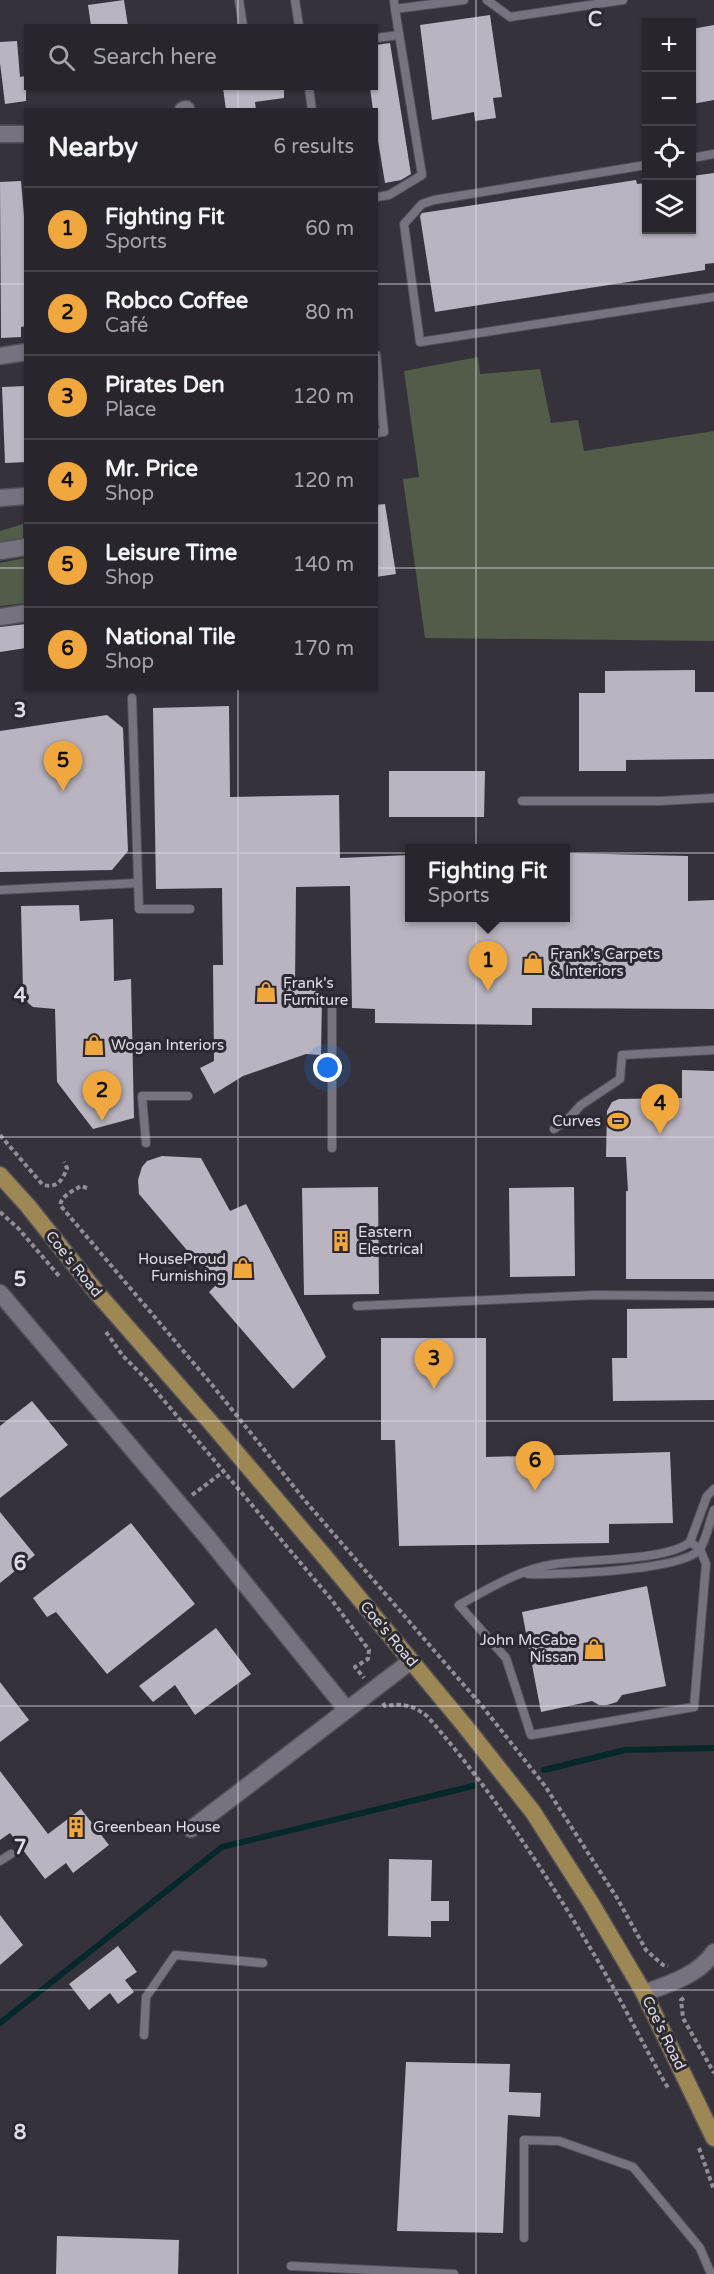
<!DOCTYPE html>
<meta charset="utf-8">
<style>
body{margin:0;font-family:"Varela Round",sans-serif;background:#302e34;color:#f1f3f6}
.controls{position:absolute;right:18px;top:18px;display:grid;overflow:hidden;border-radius:0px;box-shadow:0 2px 4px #0004}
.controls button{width:54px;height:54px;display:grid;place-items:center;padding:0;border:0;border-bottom:2px solid #444348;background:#28262c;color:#f1f3f6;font:30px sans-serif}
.you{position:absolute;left:328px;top:1068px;width:21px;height:21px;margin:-15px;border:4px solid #fff;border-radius:50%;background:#1a73e8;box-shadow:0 0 0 9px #1a73e833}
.badge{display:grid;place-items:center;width:39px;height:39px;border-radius:50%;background:#efa73e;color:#111;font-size:20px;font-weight:700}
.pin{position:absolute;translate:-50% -50px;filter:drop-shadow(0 2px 3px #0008)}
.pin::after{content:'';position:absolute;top:32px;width:21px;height:18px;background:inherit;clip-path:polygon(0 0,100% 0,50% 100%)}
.popup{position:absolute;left:405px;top:844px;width:165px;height:78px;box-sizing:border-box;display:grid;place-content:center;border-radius:0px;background:#28262c;filter:drop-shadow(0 2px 4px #0005);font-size:20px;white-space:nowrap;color:#a5a5a9}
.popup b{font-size:22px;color:#f1f3f6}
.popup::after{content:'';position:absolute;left:50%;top:100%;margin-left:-12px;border:12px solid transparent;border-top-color:#28262c}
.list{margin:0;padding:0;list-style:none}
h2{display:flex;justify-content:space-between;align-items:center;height:78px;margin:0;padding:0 24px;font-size:26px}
h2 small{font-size:20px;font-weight:400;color:#a5a5a9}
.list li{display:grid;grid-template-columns:39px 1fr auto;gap:18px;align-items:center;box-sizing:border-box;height:84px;padding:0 24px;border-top:2px solid #444348}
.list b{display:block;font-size:22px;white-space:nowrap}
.list p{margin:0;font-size:20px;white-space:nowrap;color:#a5a5a9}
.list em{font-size:20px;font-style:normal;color:#a5a5a9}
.icon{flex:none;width:33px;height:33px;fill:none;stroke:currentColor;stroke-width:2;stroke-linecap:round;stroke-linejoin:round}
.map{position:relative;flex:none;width:714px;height:2274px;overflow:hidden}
.search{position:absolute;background:#28262c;box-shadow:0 2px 4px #0004;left:24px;top:24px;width:354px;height:66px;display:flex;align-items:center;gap:15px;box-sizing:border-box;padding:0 21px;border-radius:0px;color:#a5a5a9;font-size:22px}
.panel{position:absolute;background:#28262c;box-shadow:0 2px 4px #0004;left:24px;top:108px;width:354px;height:582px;border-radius:0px}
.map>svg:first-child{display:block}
.green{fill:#525c49}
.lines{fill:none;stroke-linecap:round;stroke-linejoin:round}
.stream{stroke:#05282b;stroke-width:6}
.building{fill:#b9b4bf}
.service-casing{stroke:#535058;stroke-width:10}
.minor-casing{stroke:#535058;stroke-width:19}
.tertiary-casing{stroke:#535058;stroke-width:19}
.primary-casing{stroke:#535058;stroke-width:19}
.path{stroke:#908e95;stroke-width:4;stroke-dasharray:4.5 3;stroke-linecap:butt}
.service{stroke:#77737e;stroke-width:8}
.minor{stroke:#77737e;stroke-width:16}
.tertiary{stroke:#77737e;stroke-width:16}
.primary{stroke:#9d8754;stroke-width:16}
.grid{fill:none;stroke:#e0dee4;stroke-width:1.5;stroke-opacity:0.55}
.labels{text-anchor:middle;stroke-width:6;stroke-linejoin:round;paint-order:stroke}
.poi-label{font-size:15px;fill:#e0dee4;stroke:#2b2831;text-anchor:start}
.street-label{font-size:15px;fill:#e0dee4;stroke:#2b2831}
.grid-label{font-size:20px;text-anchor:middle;font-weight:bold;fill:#e0dee4;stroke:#2b2831;stroke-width:6;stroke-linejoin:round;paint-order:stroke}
</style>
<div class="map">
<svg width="714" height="2274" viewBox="0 0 714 2274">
<rect width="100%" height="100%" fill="#35323b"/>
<g class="green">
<polygon points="478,357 480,374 540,369 551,423 578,420 584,451 714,431 714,641 425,638 403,479 419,477 404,371"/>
<polygon points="23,524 23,538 17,542 0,545 0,531"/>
<polygon points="25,558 25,603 0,606 0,563"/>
</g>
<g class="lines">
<g class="stream">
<polyline points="544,1770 625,1750 714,1748"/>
<polyline points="0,2023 222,1847 473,1786"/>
</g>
</g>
<g class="building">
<polygon points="124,0 128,26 91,26 88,5"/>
<polygon points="490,15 502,97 493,98 496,118 475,121 474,112 432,120 420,25"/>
<polygon points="714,25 714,100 692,104 692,29"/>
<polygon points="17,41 20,77 26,76 26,101 5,104 0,63 0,42"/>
<polygon points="390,43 411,174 401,180 385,183 376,129 376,110 373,110 370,88 376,88 376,45"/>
<polygon points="223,88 284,88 284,98 255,102 256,110 226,110"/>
<polygon points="714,173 714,263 705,264 705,270 435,312 420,216 422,213 636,180 637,184 646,183 646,230 692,230 692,176"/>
<polygon points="21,181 26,239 26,326 21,327 21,337 1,338 0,182"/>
<polygon points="26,386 26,462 5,463 2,387"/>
<polygon points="385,504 396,574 376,577 376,505"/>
<polygon points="26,624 26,648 0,652 0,627"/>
<polygon points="695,670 695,692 714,692 714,759 626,760 626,771 579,771 579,693 605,693 605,671"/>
<polygon points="229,706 230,797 339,795 340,858 410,855 410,918 566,918 566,853 688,856 688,901 714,900 714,1009 532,1008 532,1025 375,1023 375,1009 352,1008 350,886 296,887 295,985 314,986 322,997 321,1055 306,1054 243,1076 214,1094 200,1068 214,1061 213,965 223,965 222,888 156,889 153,708"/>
<polygon points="107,715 123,728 128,851 112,870 0,872 0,731"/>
<polygon points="389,771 485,771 484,817 389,817"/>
<polygon points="79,905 80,921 113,919 114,981 131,979 134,1118 93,1129 57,1082 55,1009 33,1007 28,1003 23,990 21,906"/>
<polygon points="682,1070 714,1071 714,1279 626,1279 626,1191 628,1191 626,1157 606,1157 607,1111 612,1102 619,1099 682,1098"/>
<polygon points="162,1156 201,1158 230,1211 246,1204 326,1357 293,1389 209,1292 219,1282 193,1252 191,1255 139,1194 138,1180 142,1167 147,1161"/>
<polygon points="378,1187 379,1294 304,1295 302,1188"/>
<polygon points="574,1187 575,1276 510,1277 509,1188"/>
<polygon points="714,1308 714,1400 613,1401 612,1358 627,1358 627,1309"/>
<polygon points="381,1338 486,1338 486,1457 670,1452 673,1523 609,1524 609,1543 399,1546 395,1440 381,1440"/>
<polygon points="32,1401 68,1445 0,1498 0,1426"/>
<polygon points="0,1512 35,1555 0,1583"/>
<polygon points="131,1523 195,1604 107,1674 56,1612 47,1617 33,1598"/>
<polygon points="647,1586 666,1686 622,1695 617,1702 607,1705 599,1705 592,1701 541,1712 522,1612"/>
<polygon points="216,1628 251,1674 195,1715 175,1685 153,1702 139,1686"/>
<polygon points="0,1682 29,1720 0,1742"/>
<polygon points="0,1771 48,1834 81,1809 109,1845 73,1873 66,1863 45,1879 10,1833 0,1840"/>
<polygon points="389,1859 432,1860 431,1901 449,1901 449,1921 431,1921 431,1937 388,1936"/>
<polygon points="0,1915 23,1945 0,1965"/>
<polygon points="118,1946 137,1972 125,1980 134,1992 118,2004 110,1993 89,2010 69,1984"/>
<polygon points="406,2062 510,2064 509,2092 541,2093 540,2117 508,2115 503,2233 397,2231"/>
<polygon points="57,2236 179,2240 178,2274 56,2274"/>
</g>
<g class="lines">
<defs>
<g id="service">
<polyline points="239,0 243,26"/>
<polyline points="295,0 299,26"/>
<polyline points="394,0 395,9 464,0"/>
<polyline points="487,0 510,17 623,0"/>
<polyline points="376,38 399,35"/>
<polyline points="309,88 312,110"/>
<polyline points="692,158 714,154"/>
<polyline points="646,165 434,200 422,204 404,224 420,342 714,297"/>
<polyline points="376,197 389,195 422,175 395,9"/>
<polyline points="376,355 384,432 376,433"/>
<polyline points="132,698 139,909 190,909"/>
<polyline points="522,801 660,801 714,798"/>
<polyline points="0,890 138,883"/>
<polyline points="554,1129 570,1117 581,1105 620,1079 622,1055 714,1050"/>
<polyline points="146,1143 142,1096 188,1096"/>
<polyline points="332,1148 332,1003"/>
<polyline points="357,1306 596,1295 714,1296"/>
<path d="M690 1542 700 1549 706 1564 694 1707 531 1735 506 1658 459 1605C490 1588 520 1569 555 1564 588 1559 667 1561 690 1542L707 1496 714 1489"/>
<path d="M528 1574C557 1575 684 1571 700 1549 707 1538 709 1522 714 1510"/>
<polyline points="0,1861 11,1854"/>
<polyline points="144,2035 146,1997 175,1955 263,1963"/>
<polyline points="524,2238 524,2140 559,2141 633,2167 700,2248 711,2274"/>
<polyline points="291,2266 454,2274"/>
</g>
<g id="minor">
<polyline points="183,110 186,109"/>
<polyline points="0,134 26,134"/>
<polyline points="0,356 26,352"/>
<polyline points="0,498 26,496"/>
<polyline points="0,551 26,547"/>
<polyline points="0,617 26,613"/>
<polyline points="0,1293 208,1538 347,1710"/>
<polyline points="191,1829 411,1661"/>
</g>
<path id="tertiary" d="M644 1993C669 1984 699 1975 714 1952"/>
<polyline id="primary" points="0,1175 28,1206 98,1294 212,1424 325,1557 465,1726 533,1812 591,1903 644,1993 714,2138"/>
</defs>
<use href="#service" class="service-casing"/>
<use href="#minor" class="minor-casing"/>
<use href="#tertiary" class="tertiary-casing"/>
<use href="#primary" class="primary-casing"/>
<g class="path">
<path d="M0 1135 42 1184C56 1190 63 1180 67 1168L64 1162"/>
<path d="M87 1188 81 1186C73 1191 62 1195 60 1205L213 1386 307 1503 482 1706 545 1786 617 1898 646 1950 663 1965 668 1966"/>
<polyline points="0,1212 18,1228 59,1276"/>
<polyline points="106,1332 123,1356 145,1378 331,1599 369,1650 368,1659 355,1667 364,1678"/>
<polyline points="192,1495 223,1472"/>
<path d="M383 1703 385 1706C403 1703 412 1705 427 1716 491 1789 545 1872 595 1956 621 1999 643 2045 668 2088"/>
<polyline points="684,1998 681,2000 683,2018 714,2073"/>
<polyline points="699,2148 714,2190"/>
</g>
<use href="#service" class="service"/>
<use href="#minor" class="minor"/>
<use href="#tertiary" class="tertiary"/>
<use href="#primary" class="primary"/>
</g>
<path class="grid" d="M238 0V26M476 0V2274M238 88V110M0 284H26M376 284H714M0 568H26M376 568H714M238 688V2274M0 853H714M0 1137H714M0 1421H714M0 1706H714M0 1990H714"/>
<defs>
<symbol id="shop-bare" viewBox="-9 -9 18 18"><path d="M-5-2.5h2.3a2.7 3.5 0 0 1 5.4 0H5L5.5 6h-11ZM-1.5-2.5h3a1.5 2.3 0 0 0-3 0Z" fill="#efa73e" stroke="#2b2831" stroke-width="2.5" paint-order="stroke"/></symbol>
<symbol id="stadium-bare" viewBox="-9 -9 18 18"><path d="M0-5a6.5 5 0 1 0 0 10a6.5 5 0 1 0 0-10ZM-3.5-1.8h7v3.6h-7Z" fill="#efa73e" stroke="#2b2831" stroke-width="2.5" paint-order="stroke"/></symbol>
<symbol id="building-bare" viewBox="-9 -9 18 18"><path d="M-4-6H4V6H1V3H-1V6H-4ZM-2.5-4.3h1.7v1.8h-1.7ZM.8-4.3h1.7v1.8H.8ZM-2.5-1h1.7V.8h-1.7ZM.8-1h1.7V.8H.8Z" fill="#efa73e" stroke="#2b2831" stroke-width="2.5" paint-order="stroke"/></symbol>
</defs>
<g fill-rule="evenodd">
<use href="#shop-bare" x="518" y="948" width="30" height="30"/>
<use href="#shop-bare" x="251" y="977" width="30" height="30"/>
<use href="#shop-bare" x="79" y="1030" width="30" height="30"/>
<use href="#stadium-bare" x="603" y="1106" width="30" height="30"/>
<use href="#building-bare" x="326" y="1226" width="30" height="30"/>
<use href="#shop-bare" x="228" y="1253" width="30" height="30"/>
<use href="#shop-bare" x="579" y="1634" width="30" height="30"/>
<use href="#building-bare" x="61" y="1812" width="30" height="30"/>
</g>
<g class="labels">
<g class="poi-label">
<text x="550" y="959">Frank's Carpets<tspan x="550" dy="17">&amp; Interiors</tspan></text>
<text x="283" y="988">Frank's<tspan x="283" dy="17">Furniture</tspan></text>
<text x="111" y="1050">Wogan Interiors</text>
<text x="601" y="1126" text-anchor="end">Curves</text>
<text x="358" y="1237">Eastern<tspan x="358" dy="17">Electrical</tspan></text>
<text x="226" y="1264" text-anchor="end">HouseProud<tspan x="226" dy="17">Furnishing</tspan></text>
<text x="577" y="1645" text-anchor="end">John McCabe<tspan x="577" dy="17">Nissan</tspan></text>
<text x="93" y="1832">Greenbean House</text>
</g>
<g class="street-label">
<text transform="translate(74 1264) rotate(51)" y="5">Coe's Road</text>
<text transform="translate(389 1634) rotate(50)" y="5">Coe's Road</text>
<text transform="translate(664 2033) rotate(64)" y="5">Coe's Road</text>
</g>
</g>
<g class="grid-label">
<text x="595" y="26">C</text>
<text x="20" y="717">3</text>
<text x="20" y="1002">4</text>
<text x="20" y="1286">5</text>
<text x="20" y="1570">6</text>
<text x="20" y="1854">7</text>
<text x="20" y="2139">8</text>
</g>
</svg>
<div class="controls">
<button>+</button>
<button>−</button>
<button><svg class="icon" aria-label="locate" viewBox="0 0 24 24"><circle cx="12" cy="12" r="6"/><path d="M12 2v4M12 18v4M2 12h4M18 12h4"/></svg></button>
<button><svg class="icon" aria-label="layers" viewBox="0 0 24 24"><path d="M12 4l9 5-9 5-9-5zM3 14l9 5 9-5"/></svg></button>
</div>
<div class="you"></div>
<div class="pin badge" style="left:488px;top:991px">1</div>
<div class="popup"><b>Fighting Fit</b>Sports</div>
<div class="pin badge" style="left:102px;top:1121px">2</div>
<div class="pin badge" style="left:434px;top:1389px">3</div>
<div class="pin badge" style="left:660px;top:1134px">4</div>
<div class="pin badge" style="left:63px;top:791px">5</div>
<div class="pin badge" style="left:535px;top:1491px">6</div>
<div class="search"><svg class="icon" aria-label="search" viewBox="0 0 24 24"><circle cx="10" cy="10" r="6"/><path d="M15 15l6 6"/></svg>Search here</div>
<section class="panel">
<h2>Nearby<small>6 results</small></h2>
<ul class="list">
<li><span class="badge">1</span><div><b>Fighting Fit</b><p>Sports</p></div><em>60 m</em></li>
<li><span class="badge">2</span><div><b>Robco Coffee</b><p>Café</p></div><em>80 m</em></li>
<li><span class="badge">3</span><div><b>Pirates Den</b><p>Place</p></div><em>120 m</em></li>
<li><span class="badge">4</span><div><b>Mr. Price</b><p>Shop</p></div><em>120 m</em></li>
<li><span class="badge">5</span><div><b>Leisure Time</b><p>Shop</p></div><em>140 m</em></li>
<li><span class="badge">6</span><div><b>National Tile</b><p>Shop</p></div><em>170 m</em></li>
</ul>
</section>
</div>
